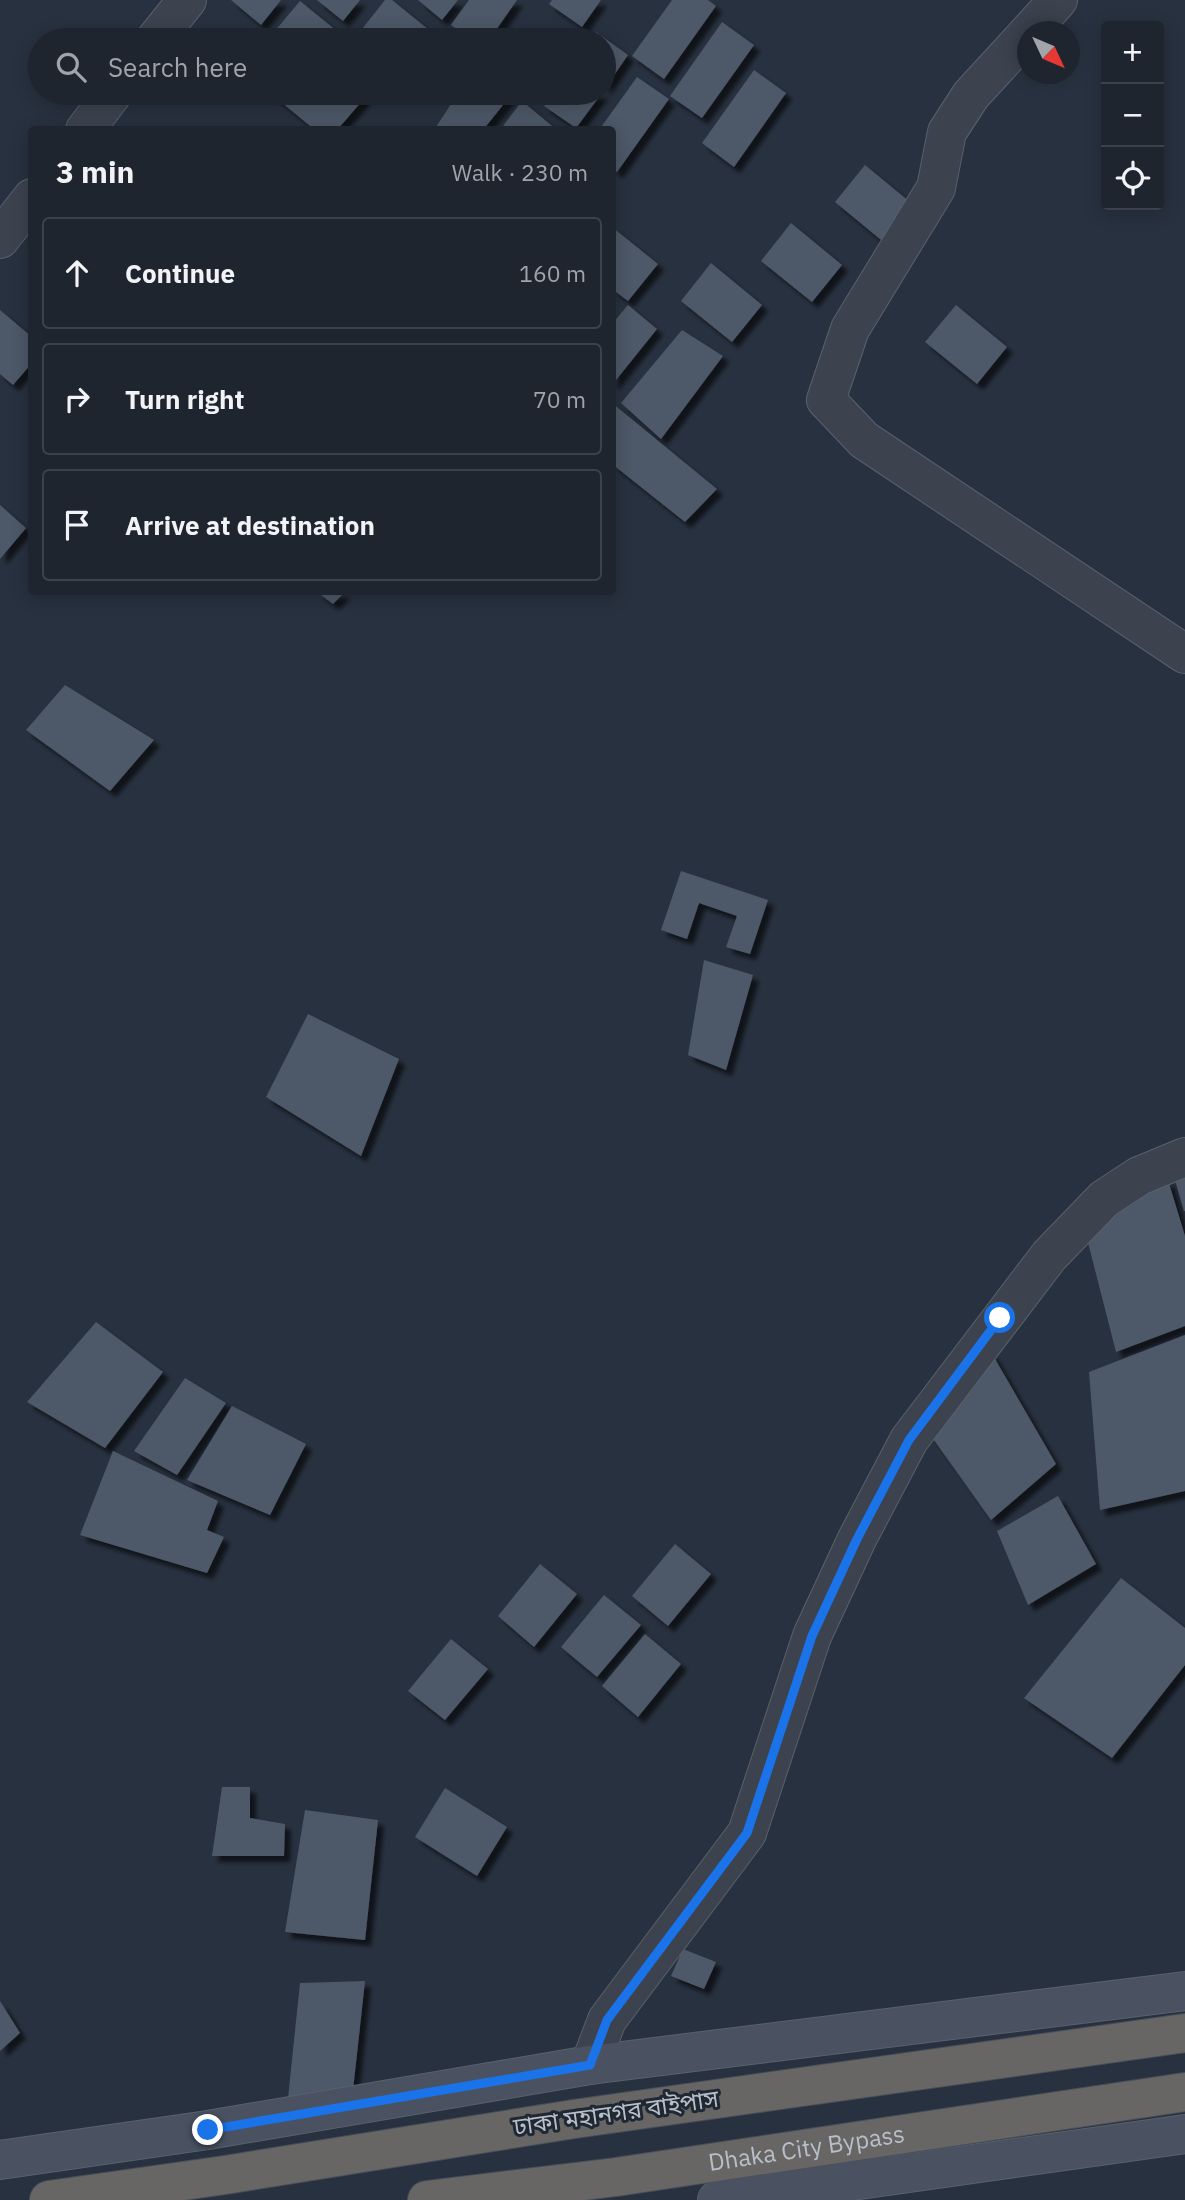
<!DOCTYPE html>
<meta charset="utf-8">
<style>
body{margin:0;font-family:"IBM Plex Sans","Noto Sans Bengali",sans-serif;background:#262d37;color:#f1f3f6}
.controls{position:absolute;right:21px;top:21px;display:grid;overflow:hidden;border-radius:7px;box-shadow:0 4px 18px #0003}
.controls button{width:63px;height:63px;display:grid;place-items:center;padding:0;border:0;border-bottom:2px solid #3c424b;background:#1e252f;color:#f1f3f6;font:35px sans-serif}
.compass{position:absolute;left:1017px;top:21px;width:63px;height:63px;border-radius:50%;background:#1e252f;box-shadow:0 4px 18px #0003;rotate:134deg}
.stop{position:absolute;width:21px;height:21px;margin:-16px;border:5px solid #1a73e8;border-radius:50%;background:#fff}
.stop.end{background:#1a73e8;border-color:#fff;box-shadow:0 2px 7px #0008}
.list{margin:0;padding:0;list-style:none}
h2{display:flex;justify-content:space-between;align-items:center;height:91px;margin:0;padding:0 28px;font-size:30px}
h2 small{font-size:23px;font-weight:400;color:#a1a5aa}
.list li{display:grid;grid-template-columns:46px 1fr auto;gap:21px;align-items:center;box-sizing:border-box;height:112px;margin:0 14px 14px;padding:0 14px;border:2px solid #3c424b;border-radius:7px}
.list b{display:block;font-size:26px;white-space:nowrap}
.list em{font-size:23px;font-style:normal;color:#a1a5aa}
.icon{flex:none;width:38px;height:38px;fill:none;stroke:currentColor;stroke-width:2;stroke-linecap:round;stroke-linejoin:round}
.map{position:relative;flex:none;width:1185px;height:2200px;overflow:hidden}
.search{position:absolute;background:#1e252f;box-shadow:0 4px 18px #0003;left:28px;top:28px;width:588px;height:77px;display:flex;align-items:center;gap:18px;box-sizing:border-box;padding:0 24px;border-radius:38px;color:#a1a5aa;font-size:26px}
.panel{position:absolute;background:#1e252f;box-shadow:0 4px 18px #0003;left:28px;top:126px;width:588px;height:469px;border-radius:7px}
.map>svg:first-child{display:block}
.building{fill:#4e5867;filter:url(#shadow)}
.lines{fill:none;stroke-linecap:round;stroke-linejoin:round}
.minor-casing{stroke:#59616c;stroke-width:40}
.secondary-casing{stroke:#59616c;stroke-width:40}
.trunk-casing{stroke:#464e59;stroke-width:40}
.minor{stroke:#3c434f;stroke-width:38}
.secondary{stroke:#4a5262;stroke-width:38}
.trunk{stroke:#676664;stroke-width:38}
.route{stroke:#1a73e8;stroke-width:9}
.labels{text-anchor:middle;stroke-width:6;stroke-linejoin:round;paint-order:stroke}
.street-label{font-size:24px;fill:#b8bfc9;stroke:#202834}
</style>
<div class="map">
<svg width="1185" height="2200" viewBox="0 0 1185 2200">
<defs>
<filter id="shadow"><feDropShadow dx="6" dy="6" stdDeviation="2" flood-color="#0009"/></filter>
</defs>
<rect width="100%" height="100%" fill="#28313f"/>
<g class="building">
<polygon points="231,0 281,0 261,25"/>
<polygon points="317,0 360,0 343,21"/>
<polygon points="385,0 392,0 439,38 366,40 358,34"/>
<polygon points="418,0 458,0 442,20"/>
<polygon points="469,0 517,0 489,40 473,40 451,25"/>
<polygon points="552,0 601,0 582,27 549,4"/>
<polygon points="672,0 708,0 716,6 664,79 632,56"/>
<polygon points="300,1 348,40 272,40 269,38"/>
<polygon points="722,22 754,45 702,118 670,96"/>
<polygon points="596,32 628,55 604,90 604,40 590,40"/>
<polygon points="754,70 786,93 734,167 702,143"/>
<polygon points="637,77 669,99 617,172 612,169 612,130 599,130"/>
<polygon points="270,93 319,93 322,96 325,93 369,93 337,130 315,130"/>
<polygon points="443,93 508,93 511,95 483,130 434,130 453,101"/>
<polygon points="553,93 602,93 576,128 544,106"/>
<polygon points="522,101 557,130 500,130"/>
<polygon points="865,165 916,207 886,244 835,202"/>
<polygon points="791,223 842,265 812,302 761,261"/>
<polygon points="612,227 658,264 628,301 612,289"/>
<polygon points="711,263 762,305 732,342 681,301"/>
<polygon points="628,305 657,329 612,385 612,324"/>
<polygon points="956,305 1007,347 977,384 925,342"/>
<polygon points="0,310 32,337 32,363 13,385 0,374"/>
<polygon points="682,330 723,356 661,439 621,403"/>
<polygon points="612,403 717,489 685,522 612,464"/>
<polygon points="0,505 26,528 0,559"/>
<polygon points="317,592 345,592 333,604"/>
<polygon points="65,685 154,740 110,791 26,730"/>
<polygon points="681,871 768,900 750,954 726,947 737,916 699,903 687,939 661,930"/>
<polygon points="704,960 753,975 726,1070 688,1055"/>
<polygon points="308,1014 399,1059 361,1156 266,1097"/>
<polygon points="1185,1177 1185,1211 1184,1211 1175,1180"/>
<polygon points="1168,1180 1185,1236 1185,1326 1116,1352 1083,1223"/>
<polygon points="96,1322 163,1372 105,1448 27,1402"/>
<polygon points="1185,1335 1185,1491 1100,1510 1089,1372"/>
<polygon points="991,1352 1056,1464 991,1520 924,1426"/>
<polygon points="185,1378 226,1403 177,1475 134,1451"/>
<polygon points="232,1406 306,1444 270,1515 187,1480"/>
<polygon points="113,1451 218,1501 207,1530 224,1537 207,1573 80,1535"/>
<polygon points="1058,1496 1096,1564 1028,1605 997,1531"/>
<polygon points="675,1544 711,1574 668,1626 632,1596"/>
<polygon points="540,1564 577,1594 534,1647 498,1616"/>
<polygon points="1121,1578 1185,1628 1185,1665 1112,1758 1024,1698"/>
<polygon points="604,1595 641,1625 597,1677 561,1647"/>
<polygon points="645,1634 681,1664 638,1717 602,1686"/>
<polygon points="451,1639 488,1669 445,1720 408,1691"/>
<polygon points="222,1787 250,1787 250,1818 285,1824 284,1856 212,1856"/>
<polygon points="445,1788 507,1827 477,1876 415,1837"/>
<polygon points="305,1810 378,1820 365,1940 285,1932"/>
<polygon points="683,1949 716,1962 704,1989 671,1976"/>
<polygon points="365,1981 352,2099 288,2098 300,1983"/>
<polygon points="0,2001 20,2033 0,2051"/>
</g>
<g class="lines">
<defs>
<g id="minor">
<polyline points="1029,32 1058,0"/>
<polyline points="1028,33 971,95 947,132 936,188 850,329 826,400 864,440 1185,654"/>
<polyline points="155,40 187,0"/>
<polyline points="85,130 113,93"/>
<polyline points="0,239 32,198"/>
<polyline points="590,2065 607,2020 747,1833 812,1636 857,1539 909,1440 1049,1256 1104,1199 1139,1176 1185,1157"/>
</g>
<g id="secondary">
<polyline points="0,2160 208,2130 590,2065 1185,1991"/>
<polyline points="717,2200 1185,2134"/>
</g>
<g id="trunk">
<polyline points="49,2200 225,2175 574,2119 1185,2033"/>
<path id="s1" d="M427 2200 616 2177 1185 2092"/>
</g>
</defs>
<use href="#minor" class="minor-casing"/>
<use href="#secondary" class="secondary-casing"/>
<use href="#trunk" class="trunk-casing"/>
<use href="#minor" class="minor"/>
<use href="#secondary" class="secondary"/>
<use href="#trunk" class="trunk"/>
</g>
<g class="lines">
<polyline class="route" points="208,2130 590,2065 607,2020 747,1833 812,1636 857,1539 909,1440 1000,1318"/>
</g>
<g class="labels">
<g class="street-label">
<text transform="translate(616 2113) rotate(-8)" y="8">ঢাকা মহানগর বাইপাস</text>
<text dy="8" stroke="none"><textPath href="#s1" startOffset="383">Dhaka City Bypass</textPath></text>
</g>
</g>
</svg>
<div class="controls">
<button>+</button>
<button>−</button>
<button><svg class="icon" aria-label="locate" viewBox="0 0 24 24"><circle cx="12" cy="12" r="6"/><path d="M12 2v4M12 18v4M2 12h4M18 12h4"/></svg></button>
</div>
<svg class="compass" viewBox="-18 -18 36 36"><path d="M0-13l5 13h-10z" fill="#e53935"/><path d="M0 13l5-13h-10z" fill="#a1a5aa"/></svg>
<div class="stop" style="left:1000px;top:1318px"></div>
<div class="stop end" style="left:208px;top:2130px"></div>
<div class="search"><svg class="icon" aria-label="search" viewBox="0 0 24 24"><circle cx="10" cy="10" r="6"/><path d="M15 15l6 6"/></svg>Search here</div>
<section class="panel">
<h2>3 min<small>Walk · 230 m</small></h2>
<ul class="list">
<li><svg class="icon" aria-label="ahead" viewBox="0 0 24 24"><path d="M12 20V5M6 11l6-6 6 6"/></svg><div><b>Continue</b></div><em>160 m</em></li>
<li><svg class="icon" aria-label="right" viewBox="0 0 24 24"><path d="M7 20v-9h11M14 6l5 5-5 5"/></svg><div><b>Turn right</b></div><em>70 m</em></li>
<li><svg class="icon" aria-label="arrive" viewBox="0 0 24 24"><path d="M6 21V4h12l-3 4 3 4H6"/></svg><div><b>Arrive at destination</b></div></li>
</ul>
</section>
</div>
